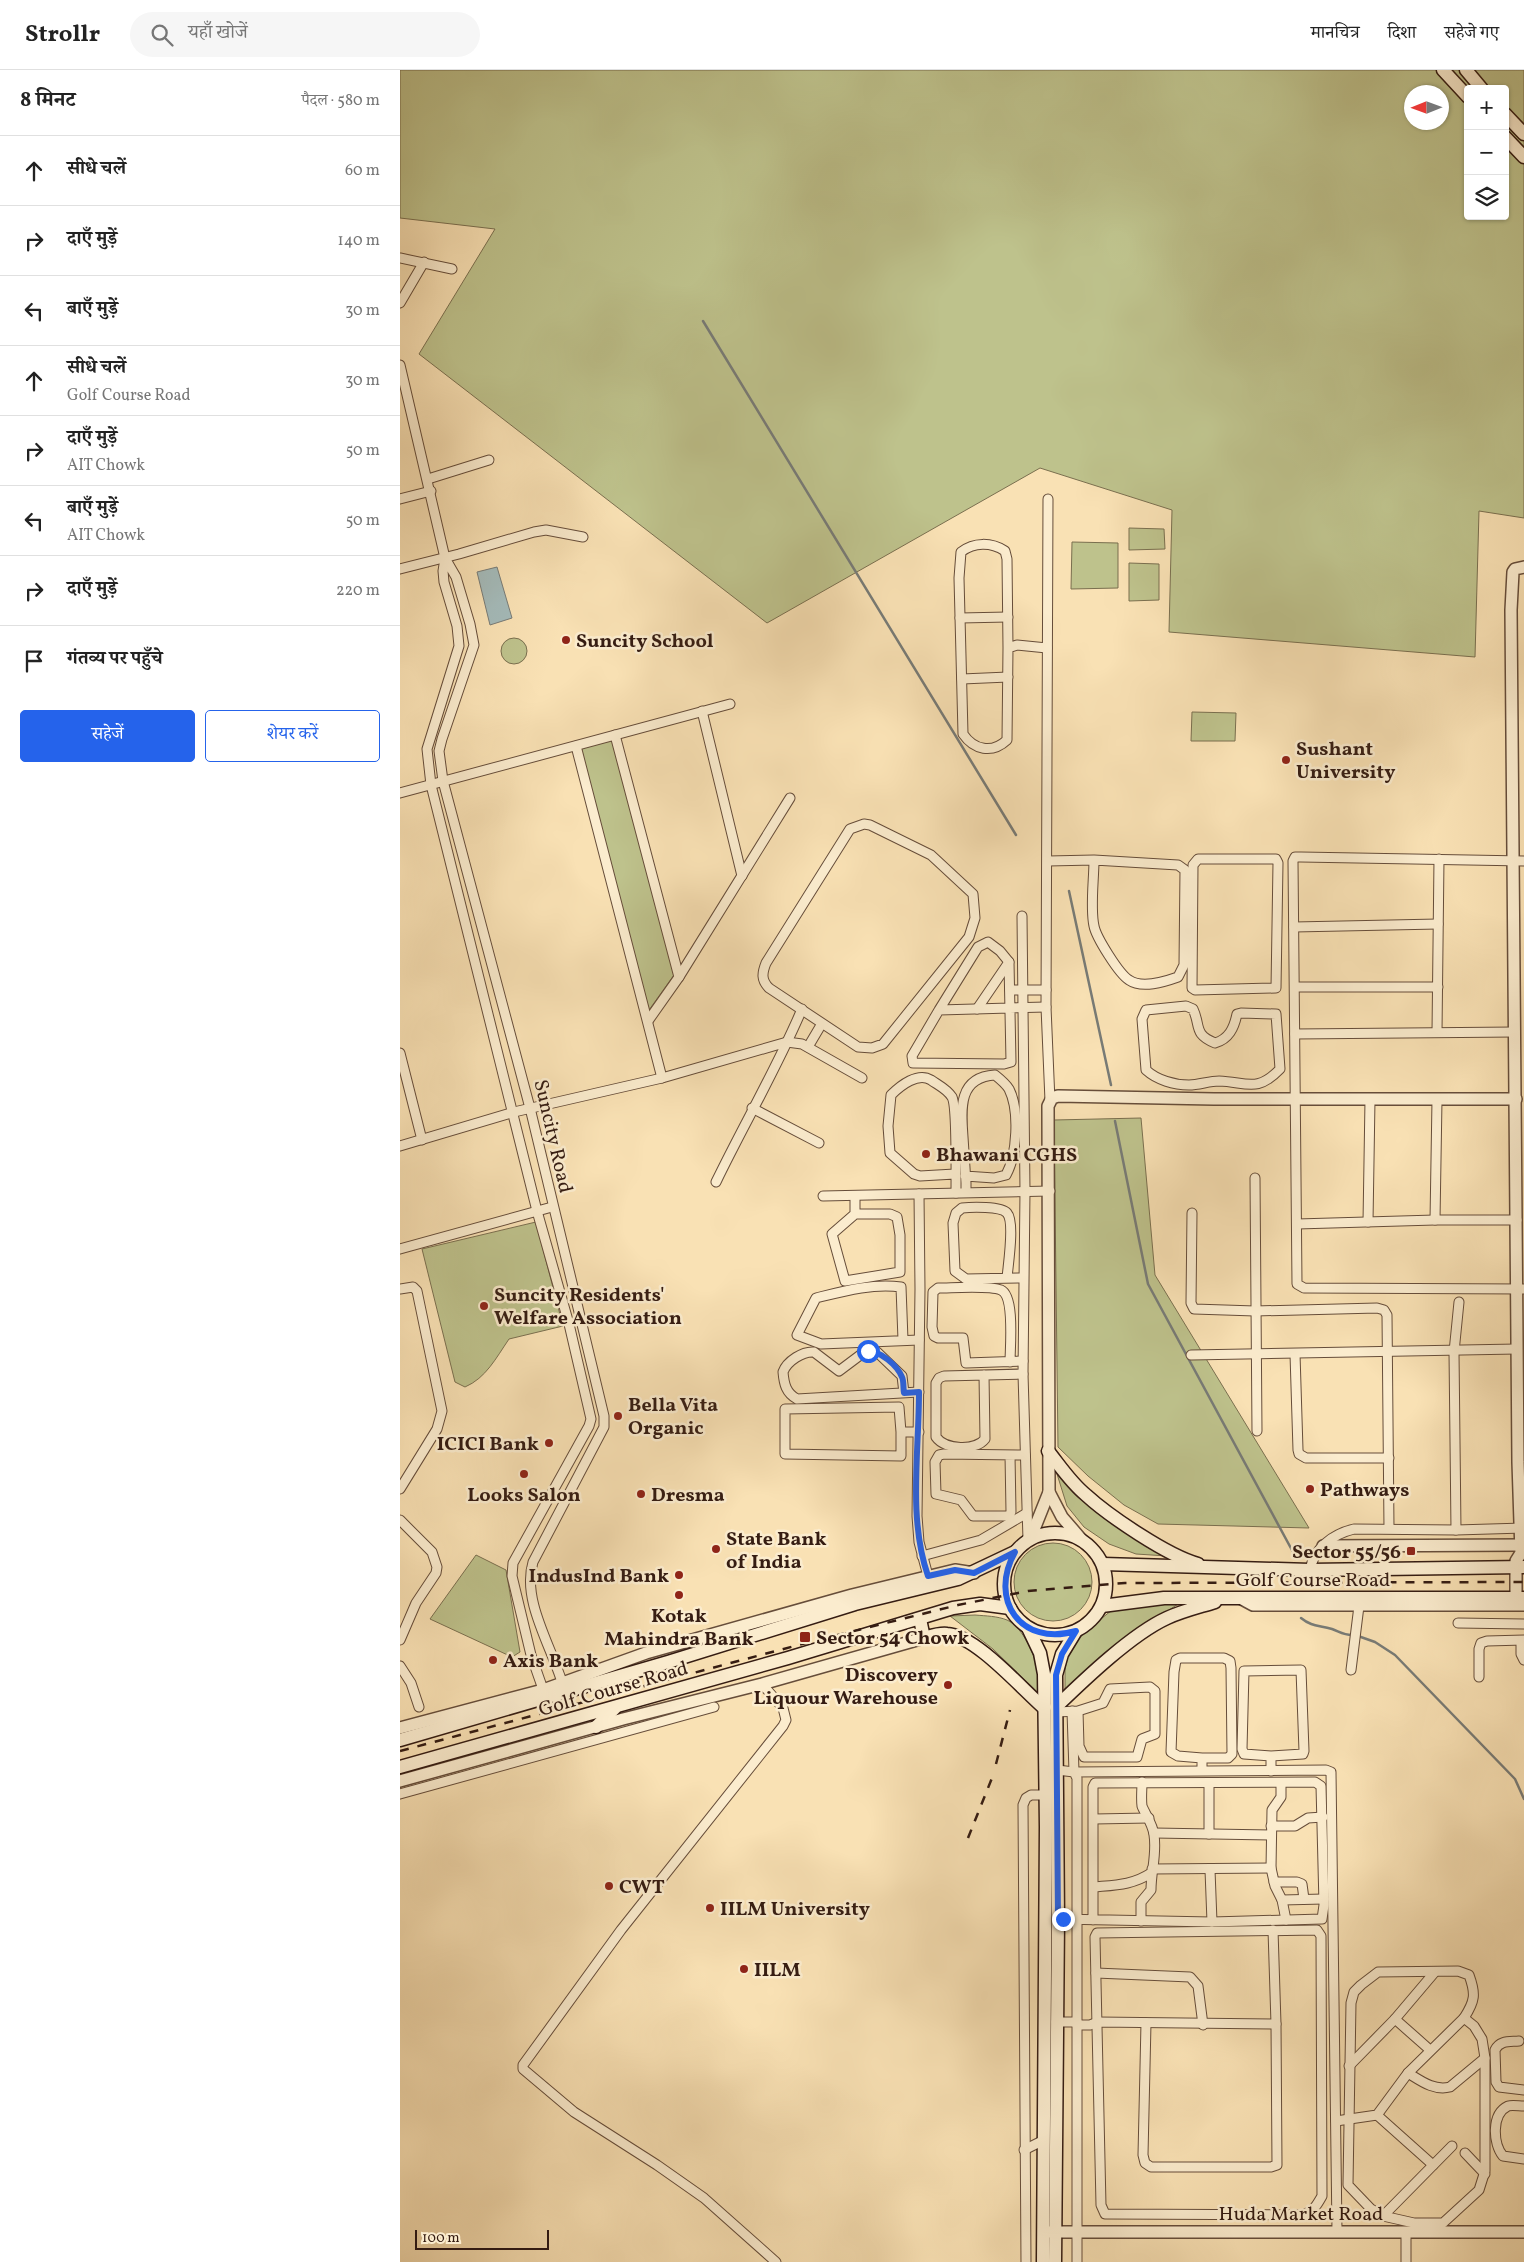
<!DOCTYPE html>
<html lang="hi">
<meta charset="utf-8">
<style>
body{margin:0;font-family:Vollkorn,"Noto Serif Devanagari",serif;background:#f6f6f6;color:#222}
.controls{position:absolute;right:15px;top:15px;display:grid;overflow:hidden;border-radius:5px;box-shadow:0 1px 4px #0004}
.controls button{width:45px;height:45px;display:grid;place-items:center;padding:0;border:0;border-bottom:1px solid #e0e0e0;background:#fff;color:#222;font:25px sans-serif}
.compass{position:absolute;left:1004px;top:15px;width:45px;height:45px;border-radius:50%;background:#fff;box-shadow:0 1px 4px #0004;rotate:269deg}
.scale{position:absolute;left:15px;bottom:12px;width:134px;box-sizing:border-box;padding-left:5px;border:2px solid #351c12;border-top:0;font-size:14px;line-height:18px;white-space:nowrap;color:#351c12;-webkit-text-stroke:4px #fbecce;paint-order:stroke}
.stop{position:absolute;width:15px;height:15px;margin:-11px;border:4px solid #2563eb;border-radius:50%;background:#fff}
.stop.end{background:#2563eb;border-color:#fff;box-shadow:0 1px 5px #0008}
.list{margin:0;padding:0;list-style:none}
h2{display:flex;justify-content:space-between;align-items:center;height:65px;margin:0;padding:0 20px;font-size:21px}
h2 small{font-size:16px;font-weight:400;color:#767676}
.list li{display:grid;grid-template-columns:32px 1fr auto;gap:15px;align-items:center;box-sizing:border-box;height:70px;padding:0 20px;border-top:1px solid #e0e0e0}
.list b{display:block;font-size:19px;white-space:nowrap}
.list p{margin:0;font-size:16px;white-space:nowrap;color:#767676}
.list em{font-size:16px;font-style:normal;color:#767676}
.actions{display:flex;gap:10px;padding:15px 20px}
.actions a{flex:1;padding:11px 0;border:1px solid #2563eb;border-radius:5px;text-align:center;font-size:18px;color:#2563eb}
.actions .main{background:#2563eb;color:#fff}
.icon{flex:none;width:28px;height:28px;fill:none;stroke:currentColor;stroke-width:2;stroke-linecap:round;stroke-linejoin:round}
.map{position:relative;flex:none;width:1124px;height:2192px;overflow:hidden}
header{display:flex;align-items:center;gap:30px;box-sizing:border-box;height:70px;padding:0 25px;background:#fff;border-bottom:1px solid #e0e0e0}
header strong{font-size:24px}
nav{display:flex;gap:28px;margin-inline-start:auto;font-size:18px}
.search{width:350px;height:45px;background:#f6f6f6;display:flex;align-items:center;gap:12px;box-sizing:border-box;padding:0 18px;border-radius:28px;color:#767676;font-size:19px}
main{display:flex}
aside{flex:1;background:#fff}
.map>svg:first-child{display:block}
.green{fill:#bec28c;stroke:#7a6f4f;fill-rule:evenodd}
.water{fill:#a4bab9;stroke:#787b76}
.lines{fill:none;stroke-linecap:round;stroke-linejoin:round}
.stream{stroke:#787b76;stroke-width:2.5}
.minor-casing{stroke:#664d3a;stroke-width:11}
.tertiary-casing{stroke:#664d3a;stroke-width:14}
.secondary-casing{stroke:#351c12;stroke-width:15}
.minor{stroke:#fbecce;stroke-width:9}
.tertiary{stroke:#fbecce;stroke-width:11}
.secondary{stroke:#fbecce;stroke-width:12}
.rail{stroke:#351c12;stroke-width:2.5;stroke-dasharray:9 9;stroke-linecap:butt}
.route{stroke:#2563eb;stroke-width:6}
.poi-dot{fill:#8f2418;stroke:#fbecce;stroke-width:2}
.labels{text-anchor:middle;stroke-width:5;stroke-linejoin:round;paint-order:stroke}
.poi-label{font-size:20px;font-weight:bold;fill:#351c12;stroke:#fbecce;text-anchor:start}
.street-label{font-size:20px;fill:#351c12;stroke:#fbecce}
</style>
<header>
<strong>Strollr</strong>
<div class="search"><svg class="icon" aria-label="search" viewBox="0 0 24 24"><circle cx="10" cy="10" r="6"/><path d="M15 15l6 6"/></svg>यहाँ खोजें</div>
<nav><a>मानचित्र</a><a>दिशा</a><a>सहेजे गए</a></nav>
</header>
<main>
<aside>
<h2>8 मिनट<small>पैदल · 580 m</small></h2>
<ul class="list">
<li><svg class="icon" aria-label="ahead" viewBox="0 0 24 24"><path d="M12 20V5M6 11l6-6 6 6"/></svg><div><b>सीधे चलें</b></div><em>60 m</em></li>
<li><svg class="icon" aria-label="right" viewBox="0 0 24 24"><path d="M7 20v-9h11M14 6l5 5-5 5"/></svg><div><b>दाएँ मुड़ें</b></div><em>140 m</em></li>
<li><svg class="icon" aria-label="left" viewBox="0 0 24 24"><path d="M17 20v-9H6M10 6l-5 5 5 5"/></svg><div><b>बाएँ मुड़ें</b></div><em>30 m</em></li>
<li><svg class="icon" aria-label="ahead" viewBox="0 0 24 24"><path d="M12 20V5M6 11l6-6 6 6"/></svg><div><b>सीधे चलें</b><p>Golf Course Road</p></div><em>30 m</em></li>
<li><svg class="icon" aria-label="right" viewBox="0 0 24 24"><path d="M7 20v-9h11M14 6l5 5-5 5"/></svg><div><b>दाएँ मुड़ें</b><p>AIT Chowk</p></div><em>50 m</em></li>
<li><svg class="icon" aria-label="left" viewBox="0 0 24 24"><path d="M17 20v-9H6M10 6l-5 5 5 5"/></svg><div><b>बाएँ मुड़ें</b><p>AIT Chowk</p></div><em>50 m</em></li>
<li><svg class="icon" aria-label="right" viewBox="0 0 24 24"><path d="M7 20v-9h11M14 6l5 5-5 5"/></svg><div><b>दाएँ मुड़ें</b></div><em>220 m</em></li>
<li><svg class="icon" aria-label="arrive" viewBox="0 0 24 24"><path d="M6 21V4h12l-3 4 3 4H6"/></svg><div><b>गंतव्य पर पहुँचे</b></div></li>
</ul>
<div class="actions"><a class="main">सहेजें</a><a>शेयर करें</a></div>
</aside>
<div class="map">
<svg width="1124" height="2192" viewBox="0 0 1124 2192">
<rect width="100%" height="100%" fill="#f9e1b4"/>
<filter id="stains"><feTurbulence type="fractalNoise" baseFrequency=".004" numOctaves="4"/><feColorMatrix values="0 0 0 0 .2 0 0 0 0 .09 0 0 0 0 .02 0 0 0 .5 -.17"/></filter>
<radialGradient id="worn" r=".72"><stop offset=".6" stop-color="#630" stop-opacity="0"/><stop offset="1" stop-color="#630" stop-opacity=".3"/></radialGradient>
<g class="green">
<path d="M0 0H1124V448L1079 441 1075 587 769 562 772 440 640 398 367 553 19 284 95 159 0 148ZM1068 19H1105V146H1068ZM1012 22H1042V52H1012Z"/>
<polygon points="729,458 764,459 765,479 729,480"/>
<polygon points="672,472 718,473 718,518 671,519"/>
<polygon points="729,493 759,494 759,530 729,531"/>
<circle cx="114" cy="581" r="13"/>
<polygon points="792,642 836,643 835,671 791,671"/>
<polygon points="213,670 274,905 249,940 180,679"/>
<polygon points="741,1048 755,1205 909,1458 758,1454 724,1435 688,1406 658,1377 654,1050"/>
<path d="M136 1152 163 1256 109 1269C96 1288 86 1308 65 1317L55 1312 22 1179Z"/>
<polygon points="657,1404 672,1421 767,1486 736,1484 709,1474 684,1457 667,1436"/>
<circle cx="653" cy="1512" r="39"/>
<polygon points="76,1485 106,1500 120,1582 112,1587 30,1549"/>
<polygon points="781,1532 720,1573 665,1620 665,1600 668,1580 679,1567 712,1540"/>
<path d="M575 1545C586 1546 597 1546 607 1550 623 1557 636 1587 638 1603 639 1610 638 1617 638 1623L593 1579 550 1546Z"/>
</g>
<polygon class="water" points="97,497 112,548 90,555 77,502"/>
<g class="lines">
<g class="stream">
<polyline points="303,251 616,765"/>
<polyline points="669,821 711,1015"/>
<polyline points="715,1051 748,1214 893,1482"/>
<path d="M901 1548C912 1557 919 1555 932 1559 940 1562 944 1565 952 1565"/>
<polyline points="958,1566 975,1572 995,1585 1115,1709 1124,1729"/>
</g>
<defs>
<g id="minor">
<polyline points="0,188 52,199"/>
<polyline points="0,233 24,192"/>
<polyline points="0,295 45,488"/>
<polyline points="28,409 89,390"/>
<polyline points="0,429 31,421"/>
<polyline points="648,429 646,937 650,1031"/>
<polyline points="0,499 59,484 134,462 146,460 183,467"/>
<polyline points="560,548 608,547"/>
<path d="M608 578 607 489 605 481C591 472 574 472 561 482L559 508 563 664C574 680 592 684 607 670L608 578 617 575 647 578"/>
<polyline points="562,609 608,607"/>
<polyline points="302,641 342,806"/>
<polyline points="215,665 279,907"/>
<polyline points="176,676 262,1008"/>
<polyline points="0,723 330,634"/>
<path d="M464 754 470 755 531 785 573 824 575 848 569 867 483 974 472 978 458 977 369 918C361 910 362 903 366 893L450 759Z"/>
<polygon points="798,789 876,789 878,793 876,918 795,920 792,918 793,795"/>
<path d="M648 791 694 790 778 795 785 800 784 895 778 907C764 912 742 919 729 910 719 904 696 867 694 856 690 838 694 809 694 790"/>
<polyline points="1124,791 901,787 895,787 893,791 897,1214 904,1218 1124,1219"/>
<polyline points="622,846 625,1121 623,1304 628,1470"/>
<polyline points="894,857 1038,854"/>
<polyline points="895,917 1038,917"/>
<polyline points="610,920 646,920"/>
<path d="M786 936 793 939C801 956 793 964 815 973 829 969 834 958 837 944L841 943 876 944 880 999C857 1023 847 1012 819 1011 809 1011 799 1015 789 1015 774 1015 757 1010 746 1000L742 949 746 940Z"/>
<polyline points="577,939 609,892"/>
<path d="M539 940 578 877 588 872 600 881 609 892 611 992 604 994 513 993 512 986 539 940C575 939 610 938 646 937"/>
<polyline points="248,951 279,907 390,728"/>
<polyline points="1037,962 1039,789"/>
<polyline points="895,964 1115,962"/>
<polyline points="408,977 421,955"/>
<polyline points="0,983 22,1070"/>
<polyline points="352,1038 419,1073"/>
<polyline points="0,1076 114,1042 262,1008 387,972 402,974 462,1008"/>
<path d="M555 1104 520 1106 514 1104 490 1083 488 1056 491 1025C501 1015 518 1002 531 1010 538 1015 547 1019 552 1027 557 1036 556 1107 556 1123"/>
<path d="M565 1106 594 1108 606 1105C617 1085 620 1041 609 1019 606 1014 600 1009 595 1005 558 1007 561 1039 563 1067 564 1082 565 1098 566 1113V1122"/>
<polyline points="855,1108 857,1361"/>
<path d="M316 1112C344 1054 377 998 402 939"/>
<polyline points="519,1124 520,1219 517,1446 519,1472 528,1506"/>
<polyline points="423,1126 650,1121"/>
<polyline points="792,1143 791,1233 794,1239 855,1241 977,1238 984,1240 987,1245 989,1458"/>
<polyline points="455,1144 490,1144 497,1147 500,1165 500,1202 445,1211 432,1164 455,1144 455,1126"/>
<polyline points="1035,1150 1037,1030"/>
<polyline points="968,1152 970,1030"/>
<polyline points="897,1154 1035,1150 1117,1150"/>
<polyline points="0,1179 152,1137"/>
<path d="M607 1208C608 1195 615 1152 607 1143 601 1136 571 1137 562 1138L556 1143 553 1153 555 1201 566 1209 623 1208"/>
<polyline points="0,1219 13,1217 17,1221 42,1341 37,1359 0,1419"/>
<path d="M503 1270 501 1217C473 1213 444 1221 416 1228L397 1265 421 1274 519 1270"/>
<polyline points="895,1284 898,1380 899,1384 906,1388 989,1388"/>
<polyline points="791,1285 1117,1279"/>
<path d="M610 1292C610 1278 615 1226 601 1220 589 1215 552 1218 538 1218L533 1222 532 1257 534 1266 538 1268H563L566 1293 623 1291"/>
<path d="M584 1305 585 1369C576 1381 545 1380 536 1367V1313L539 1308 544 1306 623 1304"/>
<path d="M504 1323 502 1306 477 1282 468 1281 463 1283 439 1301 414 1282C403 1281 387 1291 383 1302 384 1314 386 1323 397 1329L519 1322"/>
<polyline points="501,1362 499,1337 385,1339 385,1384 501,1386 501,1362 519,1362"/>
<polyline points="610,1385 611,1442 609,1446 573,1446 561,1430 536,1424 535,1392 539,1385 544,1384 625,1385"/>
<polyline points="0,1450 32,1482 37,1497 36,1503 16,1533 0,1570"/>
<polyline points="1056,1460 1054,1282 1059,1232"/>
<polyline points="522,1486 581,1470 627,1443"/>
<path d="M910 1500C914 1478 933 1464 954 1459L1056 1460 1124 1458"/>
<polyline points="1058,1553 1124,1554"/>
<polyline points="1121,1571 1121,1584 1124,1590"/>
<polyline points="0,1596 11,1613 19,1637"/>
<polyline points="951,1600 960,1528"/>
<polyline points="1079,1607 1079,1579 1081,1573 1087,1571 1124,1570"/>
<polyline points="362,1614 383,1638 386,1650 383,1656 221,1860 123,1995 123,1999 174,2042 257,2095 304,2128 376,2192"/>
<path d="M145 1625 131 1585 112 1506 113 1493 189 1356 191 1349 169 1254 137 1141 31 715 27 679 59 576 57 556 44 512 43 501 45 488 56 507 70 554 74 575 42 669 39 681 43 711 130 1038 204 1346V1357L133 1492C121 1532 154 1580 164 1619"/>
<polyline points="672,1641 674,1702 926,1700 931,1702 937,2161"/>
<polyline points="657,1642 678,1641 703,1633 710,1619 750,1617 755,1621 755,1664 742,1669 737,1687 684,1687 679,1676 678,1641"/>
<polyline points="871,1686 903,1684 904,1681 901,1600 844,1601 842,1679 844,1684 871,1686 871,1701"/>
<polyline points="802,1688 828,1688 832,1684 831,1598 830,1591 824,1588 780,1588 776,1590 774,1602 771,1682 778,1686 802,1688 802,1700"/>
<polyline points="657,1700 674,1702 677,1708 677,2192"/>
<polyline points="881,1713 881,1727 872,1740 871,1798 875,1816 882,1830 886,1850"/>
<polyline points="0,1724 314,1637"/>
<polyline points="694,1749 749,1748"/>
<polyline points="871,1756 895,1756 908,1748 923,1747"/>
<polyline points="754,1763 871,1765"/>
<polyline points="809,1764 809,1713"/>
<polyline points="752,1799 871,1798"/>
<polyline points="810,1800 812,1852"/>
<polyline points="874,1812 897,1812 902,1814 904,1829"/>
<path d="M694 1817C715 1815 733 1815 751 1803"/>
<polyline points="882,1830 924,1829"/>
<polyline points="658,1849 812,1852 922,1849 924,1835 921,1716 915,1712 695,1713 693,1717 693,1850"/>
<path d="M741 1851V1832L751 1820C751 1801 757 1784 754 1765 753 1754 744 1742 742 1736 741 1728 742 1719 742 1712"/>
<path d="M917 1860 921 1866 922 2126C917 2135 913 2142 903 2145L705 2144 701 2135 695 1867 697 1863Z"/>
<path d="M1058 1901 1069 1905C1076 1924 1075 1931 1064 1948L1074 1956 1082 1969 1085 1988V2101L1079 2120 1043 2153H1014L983 2146 971 2139 948 2115 951 1933 954 1922 961 1915 978 1902Z"/>
<polyline points="696,1903 790,1907 798,1916 803,1955"/>
<polyline points="995,1949 1030,1980"/>
<polyline points="656,1952 677,1952"/>
<polyline points="746,1953 743,2085 745,2093 751,2097 871,2097 877,2095 876,1954 873,1860"/>
<polyline points="677,1955 690,1955 698,1952 876,1954"/>
<path d="M1119 1971C1110 1972 1100 1970 1095 1980L1096 2012 1099 2017 1124 2020"/>
<polyline points="949,1996 995,1949 1034,1903"/>
<path d="M1008 2003C1021 2011 1034 2021 1050 2017L1085 1988"/>
<path d="M1124 2036C1119 2036 1112 2035 1108 2036 1091 2044 1093 2074 1103 2086L1124 2089"/>
<polyline points="977,2045 1033,2095"/>
<polyline points="936,2051 977,2045 1008,2003 1064,1948"/>
<polyline points="624,2080 644,2070"/>
<polyline points="1065,2083 1085,2104"/>
<polyline points="983,2146 1052,2076"/>
<polyline points="1006,2162 1006,2192"/>
<polyline points="626,2192 623,1735 626,1728 631,1725 646,1725"/>
</g>
<g id="tertiary">
<polyline points="631,1467 649,1422"/>
<polyline points="681,1469 662,1447 649,1422 648,1036 652,1028 658,1026 814,1029 1116,1029"/>
<polyline points="923,1476 1124,1475"/>
<polyline points="840,1528 853,1535 1124,1535"/>
<polyline points="1116,1528 1116,1491 1121,1483 1118,1392 1111,540 1113,502 1115,499 1124,497"/>
<polyline points="0,1658 143,1620 246,1583 452,1525 555,1500 574,1503"/>
<polyline points="0,1711 223,1649 362,1614 524,1568"/>
<polyline points="646,2162 1124,2162"/>
</g>
<g id="secondary">
<polyline points="1043,0 1068,27"/>
<polyline points="1066,0 1082,19"/>
<polyline points="1105,44 1124,64"/>
<polyline points="1105,67 1124,87"/>
<path d="M648 1381C660 1396 671 1413 686 1425 709 1446 768 1486 798 1494"/>
<circle cx="655" cy="1514" r="51"/>
<polyline points="703,1494 910,1500 1124,1497"/>
<polyline points="702,1536 764,1528 1124,1528"/>
<path d="M520 1549 524 1568C531 1566 539 1563 547 1564 575 1565 622 1619 644 1638"/>
<polyline points="628,1558 640,1583 644,1604 646,1757 643,2192"/>
<path d="M656 1637C685 1609 732 1564 767 1548 782 1541 799 1537 815 1532"/>
<polyline points="196,1657 215,1638"/>
<polyline points="0,1670 268,1592 455,1534 558,1509 615,1482"/>
<polyline points="0,1697 388,1588 553,1538 580,1534 610,1538"/>
<polyline points="655,2192 658,1849 656,1605 662,1584 676,1561"/>
</g>
</defs>
<use href="#minor" class="minor-casing"/>
<use href="#tertiary" class="tertiary-casing"/>
<use href="#secondary" class="secondary-casing"/>
<use href="#minor" class="minor"/>
<use href="#tertiary" class="tertiary"/>
<use href="#secondary" class="secondary"/>
<g class="rail">
<polyline points="0,1681 406,1573 558,1535 628,1521 725,1513 1124,1512"/>
<polyline points="596,1694 610,1640"/>
<polyline points="568,1768 592,1708"/>
</g>
</g>
<g class="lines">
<path class="route" d="M468 1281C480 1281 497 1295 502 1307 504 1311 503 1318 504 1323L519 1322C519 1383 508 1448 528 1506L555 1500 574 1503 615 1482C588 1530 621 1577 676 1561L662 1584 656 1605 658 1849H663"/>
</g>
<g class="poi-dot">
<circle cx="166" cy="570" r="5"/>
<circle cx="886" cy="690" r="5"/>
<circle cx="526" cy="1084" r="5"/>
<circle cx="84" cy="1236" r="5"/>
<circle cx="218" cy="1346" r="5"/>
<circle cx="149" cy="1373" r="5"/>
<circle cx="124" cy="1404" r="5"/>
<circle cx="910" cy="1419" r="5"/>
<circle cx="241" cy="1424" r="5"/>
<circle cx="316" cy="1479" r="5"/>
<rect x="1006" y="1476" width="10" height="10" rx="2.5"/>
<circle cx="279" cy="1505" r="5"/>
<circle cx="279" cy="1525" r="5"/>
<rect x="399" y="1561" width="12" height="12" rx="2.5"/>
<circle cx="93" cy="1590" r="5"/>
<circle cx="548" cy="1615" r="5"/>
<circle cx="209" cy="1816" r="5"/>
<circle cx="310" cy="1838" r="5"/>
<circle cx="344" cy="1899" r="5"/>
</g>
<g class="labels">
<g class="poi-label">
<text x="176" y="577">Suncity School</text>
<text x="896" y="685">Sushant<tspan x="896" dy="23">University</tspan></text>
<text x="536" y="1091">Bhawani CGHS</text>
<text x="94" y="1231">Suncity Residents'<tspan x="94" dy="23">Welfare Association</tspan></text>
<text x="228" y="1341">Bella Vita<tspan x="228" dy="23">Organic</tspan></text>
<text x="139" y="1380" text-anchor="end">ICICI Bank</text>
<text x="920" y="1426">Pathways</text>
<text x="124" y="1431" text-anchor="middle">Looks Salon</text>
<text x="251" y="1431">Dresma</text>
<text x="326" y="1475">State Bank<tspan x="326" dy="23">of India</tspan></text>
<text x="1001" y="1488" text-anchor="end">Sector 55/56</text>
<text x="269" y="1512" text-anchor="end">IndusInd Bank</text>
<text x="279" y="1552" text-anchor="middle">Kotak<tspan x="279" dy="23">Mahindra Bank</tspan></text>
<text x="416" y="1574">Sector 54 Chowk</text>
<text x="103" y="1597">Axis Bank</text>
<text x="538" y="1611" text-anchor="end">Discovery<tspan x="538" dy="23">Liquour Warehouse</tspan></text>
<text x="219" y="1823">CWT</text>
<text x="320" y="1845">IILM University</text>
<text x="354" y="1906">IILM</text>
</g>
<g class="street-label">
<text transform="translate(154 1066) rotate(77)" y="7">Suncity Road</text>
<text x="913" y="1516">Golf Course Road</text>
<text transform="translate(213 1618) rotate(-16)" y="7">Golf Course Road</text>
<text x="901" y="2150">Huda Market Road</text>
</g>
</g>
<rect width="100%" height="100%" filter="url(#stains)"/>
<rect width="100%" height="100%" fill="url(#worn)"/>
</svg>
<div class="controls">
<button>+</button>
<button>−</button>
<button><svg class="icon" aria-label="layers" viewBox="0 0 24 24"><path d="M12 4l9 5-9 5-9-5zM3 14l9 5 9-5"/></svg></button>
</div>
<svg class="compass" viewBox="-18 -18 36 36"><path d="M0-13l5 13h-10z" fill="#e53935"/><path d="M0 13l5-13h-10z" fill="#767676"/></svg>
<div class="scale">100 m</div>
<div class="stop" style="left:468px;top:1281px"></div>
<div class="stop end" style="left:663px;top:1849px"></div>
</div>
</main>
